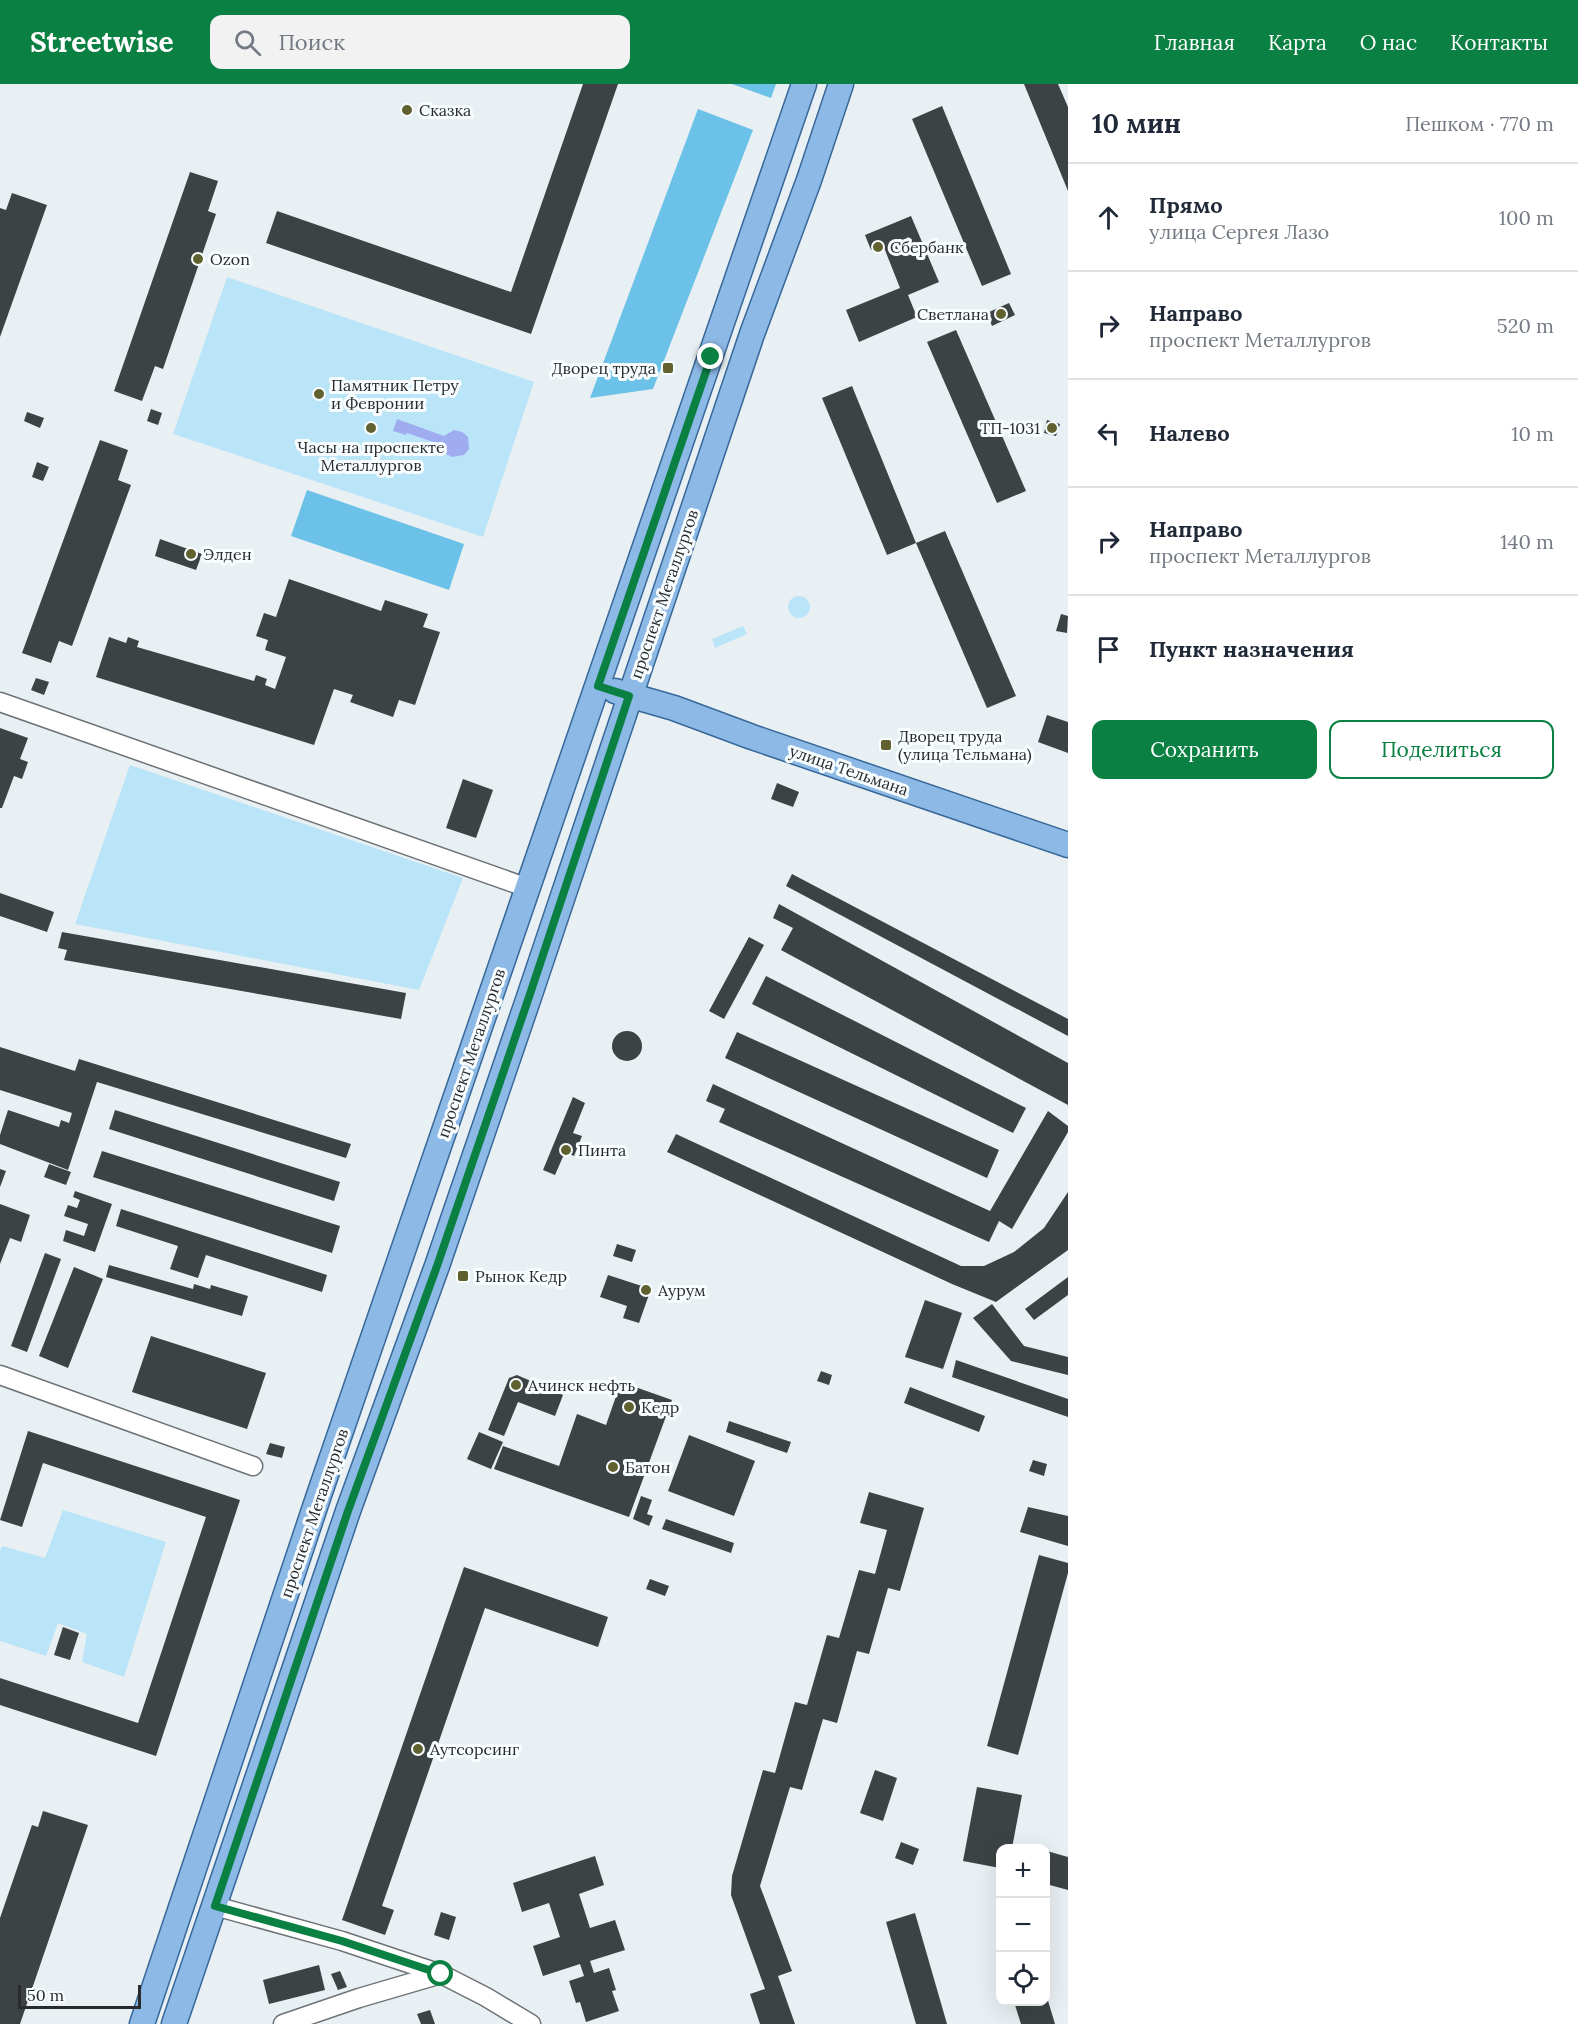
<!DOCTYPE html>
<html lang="ru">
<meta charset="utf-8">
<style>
body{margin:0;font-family:Lora,serif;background:#f2f2f3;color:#1f2937}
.controls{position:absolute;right:18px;bottom:18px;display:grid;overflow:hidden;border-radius:12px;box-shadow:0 6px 24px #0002}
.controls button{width:54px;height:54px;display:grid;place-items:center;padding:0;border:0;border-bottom:2px solid #e0e1e3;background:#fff;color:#1f2937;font:30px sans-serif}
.scale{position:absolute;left:18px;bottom:15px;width:123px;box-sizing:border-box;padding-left:6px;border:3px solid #282a2c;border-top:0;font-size:16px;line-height:21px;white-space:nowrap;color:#282a2c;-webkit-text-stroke:4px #f8fdff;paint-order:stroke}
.stop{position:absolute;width:18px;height:18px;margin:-14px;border:4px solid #0b8043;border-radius:50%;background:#fff}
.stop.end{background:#0b8043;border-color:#fff;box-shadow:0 2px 6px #0008}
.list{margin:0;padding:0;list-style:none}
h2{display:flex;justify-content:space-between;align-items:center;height:78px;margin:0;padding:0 24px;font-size:26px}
h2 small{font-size:20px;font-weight:400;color:#747a83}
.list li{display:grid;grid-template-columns:39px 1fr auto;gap:18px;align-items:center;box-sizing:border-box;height:108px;padding:0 24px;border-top:2px solid #e0e1e3}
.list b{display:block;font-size:22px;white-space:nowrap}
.list p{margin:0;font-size:20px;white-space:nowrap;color:#747a83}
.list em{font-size:20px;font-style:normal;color:#747a83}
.actions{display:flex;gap:12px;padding:18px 24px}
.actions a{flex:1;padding:14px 0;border:2px solid #0b8043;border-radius:12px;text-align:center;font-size:21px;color:#0b8043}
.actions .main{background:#0b8043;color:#fff}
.icon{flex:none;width:33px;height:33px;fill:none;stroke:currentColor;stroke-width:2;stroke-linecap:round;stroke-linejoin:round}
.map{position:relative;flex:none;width:1068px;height:1940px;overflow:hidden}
header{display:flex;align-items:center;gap:36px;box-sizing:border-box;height:84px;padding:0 30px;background:#0b8043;color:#fff}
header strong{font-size:28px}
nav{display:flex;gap:33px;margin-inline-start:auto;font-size:21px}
.search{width:420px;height:54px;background:#f2f2f3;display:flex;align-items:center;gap:15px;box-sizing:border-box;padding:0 21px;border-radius:12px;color:#747a83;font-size:22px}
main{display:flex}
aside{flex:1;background:#fff}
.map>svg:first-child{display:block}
.green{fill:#bae4f7}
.forest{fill:#6bc1e7}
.water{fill:#9facf0}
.building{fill:#3d4344}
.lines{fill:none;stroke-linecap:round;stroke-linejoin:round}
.minor-casing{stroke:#6d7376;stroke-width:21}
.major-casing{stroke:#38689a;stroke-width:27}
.minor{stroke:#fff;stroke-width:18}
.major{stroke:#8cb9e6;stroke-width:24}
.route{stroke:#0b8043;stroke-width:8}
.poi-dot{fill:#60612e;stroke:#f8fdff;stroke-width:2}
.labels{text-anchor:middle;stroke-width:6;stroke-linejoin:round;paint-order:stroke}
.poi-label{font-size:16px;fill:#282a2c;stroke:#f8fdff;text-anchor:start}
.street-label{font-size:16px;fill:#282a2c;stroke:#f8fdff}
</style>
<header>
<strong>Streetwise</strong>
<div class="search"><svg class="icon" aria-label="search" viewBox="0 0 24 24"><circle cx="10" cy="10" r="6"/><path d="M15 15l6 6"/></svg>Поиск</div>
<nav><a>Главная</a><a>Карта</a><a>О нас</a><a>Контакты</a></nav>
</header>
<main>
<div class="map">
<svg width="1068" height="1940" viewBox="0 0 1068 1940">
<rect width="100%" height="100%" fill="#e9f0f3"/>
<g class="green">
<polygon points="227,193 534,298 483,453 173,350"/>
<circle cx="799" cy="523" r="11"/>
<polygon points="743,542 747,550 715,564 712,555"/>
<polygon points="130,681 463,794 419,906 75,840"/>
<polygon points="63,1426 166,1458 124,1593 82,1578 87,1550 58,1539 46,1572 0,1557 0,1467 2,1462 45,1474"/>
</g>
<g class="forest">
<polygon points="732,0 776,0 771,14"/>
<polygon points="698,25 753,46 653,305 590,314"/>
<polygon points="307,406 464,460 449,506 291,452"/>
</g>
<polygon class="water" points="397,335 444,352 454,346 462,348 468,353 469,365 464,371 452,373 446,370 442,361 407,349 406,351 393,347"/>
<g class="building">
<polygon points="583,0 618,0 531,250 266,159 277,127 511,208"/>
<polygon points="1024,0 1058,0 1068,23 1068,107"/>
<polygon points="942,22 1011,190 982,202 912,35"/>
<polygon points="190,88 218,97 208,127 216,130 163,285 155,282 142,317 114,307"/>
<polygon points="12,109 47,121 0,253 0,124 6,126"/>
<polygon points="911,132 939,198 908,211 917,233 859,258 846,226 900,204 883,161 871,166 865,151"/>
<polygon points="1009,219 1015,231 992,242 987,229"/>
<polygon points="956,246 1026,407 997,419 927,258"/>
<polygon points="852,302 916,459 887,471 822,314"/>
<polygon points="151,325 162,329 158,341 147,337"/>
<polygon points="27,328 44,334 40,344 24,337"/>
<polygon points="1047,336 1060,340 1056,352 1044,349"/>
<polygon points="100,356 128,366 118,396 131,401 72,562 59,557 51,579 22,569"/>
<polygon points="37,378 49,383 43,397 32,393"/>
<polygon points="945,447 1016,612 987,624 916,459"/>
<polygon points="160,455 202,470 196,486 155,472"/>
<polygon points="289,495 381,527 385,516 428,530 423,543 440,548 415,621 399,616 393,633 350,618 353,611 334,605 314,661 96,593 109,553 126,559 128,553 139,557 137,563 254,597 256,591 267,595 265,601 275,605 286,573 265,566 268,556 256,552 264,529 276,533"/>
<polygon points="1061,530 1068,532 1067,549 1056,547"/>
<polygon points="36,594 49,598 44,611 31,606"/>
<polygon points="1047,631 1068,638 1068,669 1038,658"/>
<polygon points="0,644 28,654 20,675 28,678 22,695 14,692 2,724 0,724"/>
<polygon points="463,695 493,706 476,754 446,744"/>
<polygon points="777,699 799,708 793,723 771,715"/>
<polygon points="792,790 1068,935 1068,952 786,802"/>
<polygon points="0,809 54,828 47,848 0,832"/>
<polygon points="779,820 1068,979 1068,1021 781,866 793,844 773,834"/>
<polygon points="62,848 406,909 401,935 64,876 67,866 58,864"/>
<polygon points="749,853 764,861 724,935 709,927"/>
<polygon points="766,892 1026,1024 1013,1049 752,920"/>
<circle cx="627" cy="962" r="15"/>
<polygon points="737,948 999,1066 987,1094 725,974"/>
<polygon points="0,963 75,987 79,975 351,1060 346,1074 97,998 68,1086 0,1060 0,1051 8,1026 59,1043 61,1036 69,1039 72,1029 0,1006"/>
<polygon points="713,1000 990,1127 1048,1027 1068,1042 1068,1048 1012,1145 999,1137 989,1158 719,1038 725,1025 706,1017"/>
<polygon points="573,1013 585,1019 573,1049 582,1052 574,1072 565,1068 555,1091 543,1086"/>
<polygon points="115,1026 340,1098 334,1117 109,1045"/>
<polygon points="676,1050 961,1182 984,1182 1014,1168 1044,1144 1068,1108 1068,1166 996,1218 952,1200 667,1068"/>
<polygon points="102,1067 340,1142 332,1169 93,1093"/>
<polygon points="49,1080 71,1088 66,1101 44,1093"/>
<polygon points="0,1085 6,1087 0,1103"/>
<polygon points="75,1107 112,1120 95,1168 63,1157 66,1146 84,1152 88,1140 64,1132 68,1121 77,1124 80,1116 73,1113"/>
<polygon points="0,1120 30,1131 21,1158 10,1154 0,1180"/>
<polygon points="121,1125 327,1191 322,1208 206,1171 198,1194 170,1185 178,1162 116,1142"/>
<polygon points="617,1160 636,1166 632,1178 613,1172"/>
<polygon points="45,1169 61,1175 27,1268 11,1262"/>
<polygon points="109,1181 193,1205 194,1200 210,1205 211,1201 248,1212 242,1232 106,1193"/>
<polygon points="74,1183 103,1195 68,1284 39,1272"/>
<polygon points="608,1191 651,1205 639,1239 623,1234 627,1222 600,1213"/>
<polygon points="1068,1193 1068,1211 1034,1236 1025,1225"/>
<polygon points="925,1216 962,1229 943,1285 905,1273"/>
<polygon points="992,1220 1024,1262 1068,1273 1068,1291 1011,1277 973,1234"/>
<polygon points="151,1252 266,1289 247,1345 132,1308"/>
<polygon points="956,1276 1068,1315 1068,1333 952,1293"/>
<polygon points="821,1287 832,1291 829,1301 817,1297"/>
<polygon points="517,1291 563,1311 555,1332 518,1318 504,1352 488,1346 509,1294"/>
<polygon points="621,1298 672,1316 629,1433 494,1385 503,1362 559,1382 577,1330 606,1341"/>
<polygon points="910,1303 985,1332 979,1348 904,1319"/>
<polygon points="729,1337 791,1358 787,1369 726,1348"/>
<polygon points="28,1347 240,1416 156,1672 0,1621 0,1594 138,1639 206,1433 43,1379 22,1443 0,1436"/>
<polygon points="479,1348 503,1358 491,1385 467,1375"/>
<polygon points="689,1351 755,1377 734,1432 668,1407"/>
<polygon points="270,1359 285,1363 282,1374 266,1370"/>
<polygon points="1033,1376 1047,1380 1044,1392 1029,1387"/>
<polygon points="869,1408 924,1424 900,1507 888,1504 869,1570 857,1567 837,1639 823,1635 802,1706 790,1703 760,1802 792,1887 778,1892 795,1940 760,1940 750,1910 765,1905 731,1811 732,1792 763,1686 775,1689 795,1618 807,1621 827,1551 839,1554 859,1486 875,1490 887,1446 860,1439"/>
<polygon points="641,1412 652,1416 647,1430 653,1432 649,1442 633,1435"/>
<polygon points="1028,1423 1068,1432 1068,1462 1020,1448"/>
<polygon points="666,1435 734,1459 731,1469 662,1445"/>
<polygon points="1039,1471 1068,1479 1068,1489 1018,1671 987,1662"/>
<polygon points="464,1483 608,1533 598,1563 485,1524 382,1822 394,1826 385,1851 342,1836"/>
<polygon points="650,1495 669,1502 665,1512 646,1505"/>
<polygon points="63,1543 79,1549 70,1576 54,1571"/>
<polygon points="875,1686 897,1694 883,1737 860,1729"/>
<polygon points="977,1703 1022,1711 1012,1764 1000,1764 1000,1784 963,1777"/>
<polygon points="43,1727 88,1741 20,1940 0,1940 0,1834 32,1741 38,1743"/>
<polygon points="901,1758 919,1765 913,1781 895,1774"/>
<polygon points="1047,1767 1068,1773 1068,1806 1046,1800"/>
<polygon points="595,1772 604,1801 579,1810 590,1844 615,1836 625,1866 590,1877 594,1889 609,1884 616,1906 612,1907 619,1927 586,1938 580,1918 576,1919 569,1897 584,1892 580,1880 543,1892 533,1862 560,1853 549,1819 522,1828 513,1799"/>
<polygon points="441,1828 456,1833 449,1856 434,1851"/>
<polygon points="915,1829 947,1940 916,1940 886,1838"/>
<polygon points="319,1881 325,1906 269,1920 263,1896"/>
<polygon points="340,1887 347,1903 338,1906 331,1890"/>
<polygon points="1046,1910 1055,1940 1021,1940 1014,1918 1046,1918"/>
<polygon points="430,1926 435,1940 421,1940 417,1930"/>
</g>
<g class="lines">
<defs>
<g id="minor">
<polyline points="0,618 528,804"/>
<polyline points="0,1291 253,1382"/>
<polyline points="215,1822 342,1857 441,1890 486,1913 531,1940"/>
<polyline points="283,1940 359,1914 441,1890"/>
</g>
<g id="major">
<polyline points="615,607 674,624 752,653 1068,761"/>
<polyline points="142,1940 319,1411 804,0"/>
<polyline points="174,1940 348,1427 437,1182 529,913 752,250 809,96 841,0"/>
</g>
</defs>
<use href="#minor" class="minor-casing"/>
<use href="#major" class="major-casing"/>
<use href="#minor" class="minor"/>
<use href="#major" class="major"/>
</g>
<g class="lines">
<polyline class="route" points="441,1890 342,1857 215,1822 348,1427 437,1182 529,913 629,612 598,602 711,273"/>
</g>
<g class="poi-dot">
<circle cx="407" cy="26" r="6"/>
<circle cx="878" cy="163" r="6"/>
<circle cx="198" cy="175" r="6"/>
<circle cx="1001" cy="230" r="6"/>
<rect x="662" y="278" width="12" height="12" rx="3"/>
<circle cx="319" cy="310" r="6"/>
<circle cx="371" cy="344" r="6"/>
<circle cx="1052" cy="344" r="6"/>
<circle cx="191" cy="470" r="6"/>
<rect x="880" y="655" width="12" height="12" rx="3"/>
<circle cx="566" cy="1066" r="6"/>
<rect x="457" y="1186" width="12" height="12" rx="3"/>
<circle cx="646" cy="1206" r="6"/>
<circle cx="516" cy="1301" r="6"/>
<circle cx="629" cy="1323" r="6"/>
<circle cx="613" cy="1383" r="6"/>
<circle cx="418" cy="1665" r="6"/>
</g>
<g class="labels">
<g class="poi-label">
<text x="419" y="32">Сказка</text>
<text x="890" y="169">Сбербанк</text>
<text x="210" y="181">Ozon</text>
<text x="989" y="236" text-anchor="end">Светлана</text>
<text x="656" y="290" text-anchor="end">Дворец труда</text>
<text x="331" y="307">Памятник Петру<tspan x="331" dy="18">и Февронии</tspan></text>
<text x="1040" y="350" text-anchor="end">ТП-1031</text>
<text x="371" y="369" text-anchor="middle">Часы на проспекте<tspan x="371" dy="18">Металлургов</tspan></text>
<text x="203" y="476">Элден</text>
<text x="898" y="658">Дворец труда<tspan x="898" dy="18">(улица Тельмана)</tspan></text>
<text x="578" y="1072">Пинта</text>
<text x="475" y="1198">Рынок Кедр</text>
<text x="658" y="1212">Аурум</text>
<text x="528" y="1307">Ачинск нефть</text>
<text x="641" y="1329">Кедр</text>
<text x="625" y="1389">Батон</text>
<text x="430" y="1671">Аутсорсинг</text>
</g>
<g class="street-label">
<text transform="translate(664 510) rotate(-71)" y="6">проспект Металлургов</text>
<text transform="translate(849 686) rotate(19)" y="6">улица Тельмана</text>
<text transform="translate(471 969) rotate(-71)" y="6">проспект Металлургов</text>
<text transform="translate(314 1429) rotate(-71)" y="6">проспект Металлургов</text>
</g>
</g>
</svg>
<div class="controls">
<button>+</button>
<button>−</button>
<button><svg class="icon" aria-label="locate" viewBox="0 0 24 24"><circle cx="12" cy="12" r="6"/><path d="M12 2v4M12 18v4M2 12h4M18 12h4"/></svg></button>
</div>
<div class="scale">50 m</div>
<div class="stop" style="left:441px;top:1890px"></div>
<div class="stop end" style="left:711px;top:273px"></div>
</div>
<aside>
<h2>10 мин<small>Пешком · 770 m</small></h2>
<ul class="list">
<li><svg class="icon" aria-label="ahead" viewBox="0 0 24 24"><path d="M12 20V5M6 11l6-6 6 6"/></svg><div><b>Прямо</b><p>улица Сергея Лазо</p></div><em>100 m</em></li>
<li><svg class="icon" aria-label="right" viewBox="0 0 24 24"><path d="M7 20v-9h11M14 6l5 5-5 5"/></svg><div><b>Направо</b><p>проспект Металлургов</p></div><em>520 m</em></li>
<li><svg class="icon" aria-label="left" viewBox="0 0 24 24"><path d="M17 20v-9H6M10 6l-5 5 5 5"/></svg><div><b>Налево</b></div><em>10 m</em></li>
<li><svg class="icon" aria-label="right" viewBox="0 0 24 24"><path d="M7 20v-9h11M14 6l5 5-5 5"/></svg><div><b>Направо</b><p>проспект Металлургов</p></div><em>140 m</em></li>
<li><svg class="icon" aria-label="arrive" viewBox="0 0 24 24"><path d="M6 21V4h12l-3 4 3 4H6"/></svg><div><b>Пункт назначения</b></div></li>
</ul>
<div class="actions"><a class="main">Сохранить</a><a>Поделиться</a></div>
</aside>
</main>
